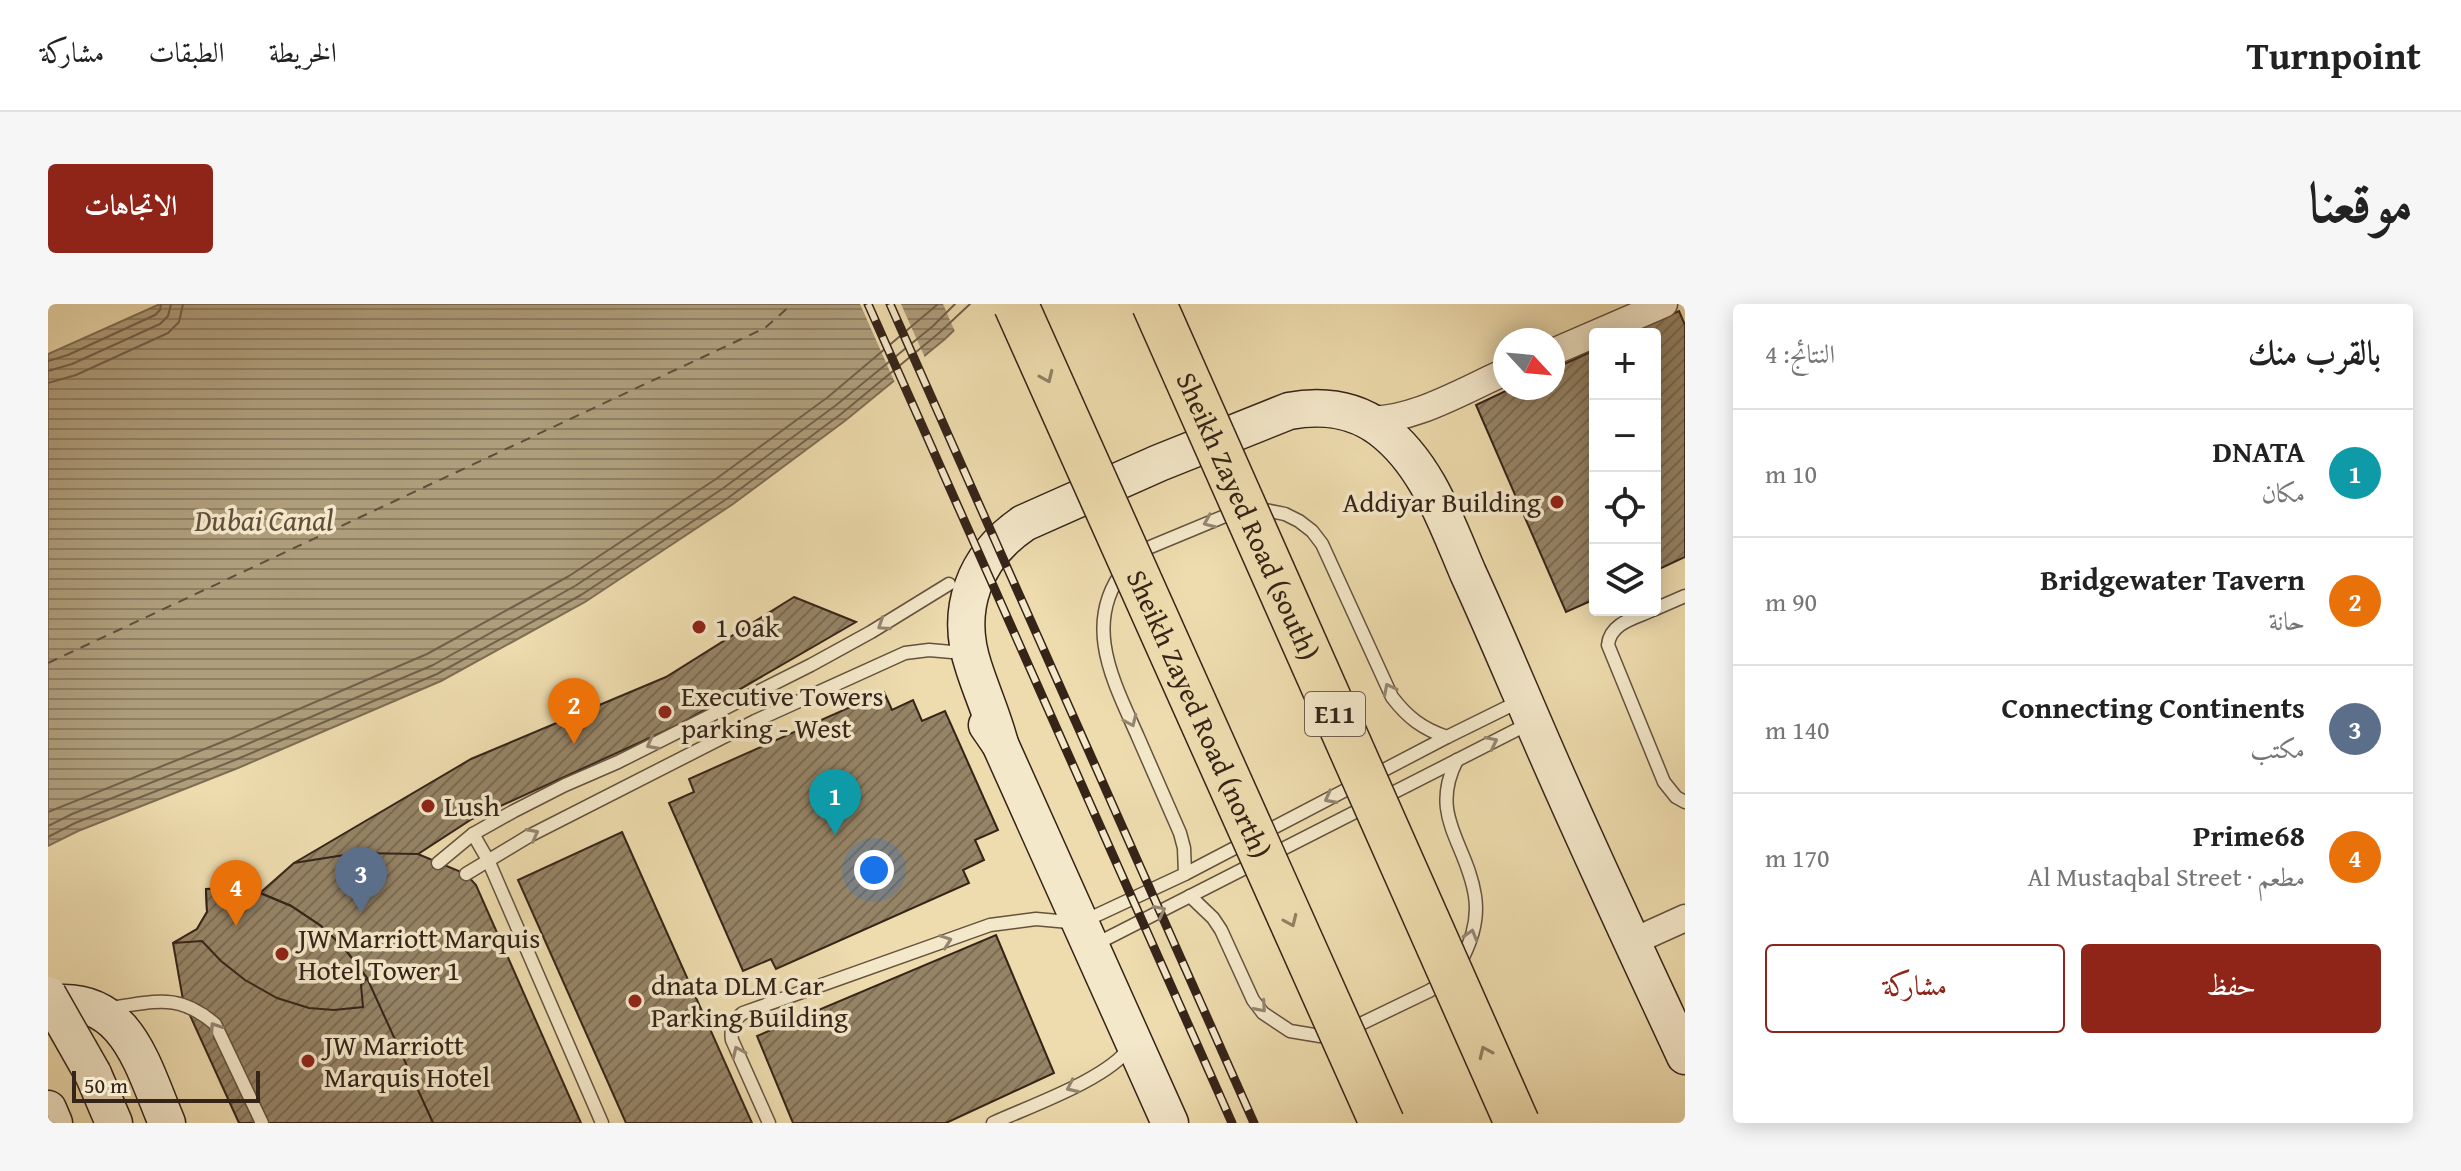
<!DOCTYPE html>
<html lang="ar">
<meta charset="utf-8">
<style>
body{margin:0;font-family:"Gentium Book Plus",Amiri,serif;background:#f6f6f6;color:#222;direction:rtl}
.controls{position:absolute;right:24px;top:24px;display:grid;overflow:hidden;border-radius:8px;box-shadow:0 4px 20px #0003}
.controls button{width:72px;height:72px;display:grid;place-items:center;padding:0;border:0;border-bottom:2px solid #e0e0e0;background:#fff;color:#222;font:40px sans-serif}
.compass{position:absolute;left:1445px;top:24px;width:72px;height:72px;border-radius:50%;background:#fff;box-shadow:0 4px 20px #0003;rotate:116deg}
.scale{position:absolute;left:24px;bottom:20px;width:188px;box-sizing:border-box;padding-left:8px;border:4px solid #362419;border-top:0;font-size:22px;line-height:28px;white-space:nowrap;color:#362419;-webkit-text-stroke:6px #f4e8ca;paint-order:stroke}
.you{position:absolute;left:826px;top:566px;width:28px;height:28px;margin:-20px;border:6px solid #fff;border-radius:50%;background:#1a73e8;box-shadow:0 0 0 12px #1a73e833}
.badge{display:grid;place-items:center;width:52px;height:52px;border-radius:50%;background:#8f2418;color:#fff;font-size:26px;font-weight:700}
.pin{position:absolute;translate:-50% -66px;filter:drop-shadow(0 2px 4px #0008)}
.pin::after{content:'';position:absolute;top:42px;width:28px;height:24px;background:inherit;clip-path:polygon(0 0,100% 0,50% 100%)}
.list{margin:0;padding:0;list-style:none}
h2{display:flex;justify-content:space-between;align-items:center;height:104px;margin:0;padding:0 32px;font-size:34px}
h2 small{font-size:26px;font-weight:400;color:#767676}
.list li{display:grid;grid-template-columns:52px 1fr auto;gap:24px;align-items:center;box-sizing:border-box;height:128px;padding:0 32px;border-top:2px solid #e0e0e0}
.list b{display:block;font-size:30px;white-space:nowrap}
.list p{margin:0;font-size:26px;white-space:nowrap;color:#767676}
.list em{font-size:26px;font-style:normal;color:#767676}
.actions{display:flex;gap:16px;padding:24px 32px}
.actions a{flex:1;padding:18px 0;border:2px solid #8f2418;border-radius:8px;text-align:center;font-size:28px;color:#8f2418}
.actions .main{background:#8f2418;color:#fff}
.icon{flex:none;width:44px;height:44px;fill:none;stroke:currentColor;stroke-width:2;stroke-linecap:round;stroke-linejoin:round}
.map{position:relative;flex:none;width:1637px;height:819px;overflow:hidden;direction:ltr;border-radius:8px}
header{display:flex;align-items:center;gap:48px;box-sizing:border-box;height:112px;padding:0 40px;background:#fff;border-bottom:2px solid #e0e0e0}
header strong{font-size:38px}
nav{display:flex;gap:44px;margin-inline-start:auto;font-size:28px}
.intro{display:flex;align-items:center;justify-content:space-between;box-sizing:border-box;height:192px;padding:0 48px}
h1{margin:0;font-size:56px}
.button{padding:20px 36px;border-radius:8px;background:#8f2418;color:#fff;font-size:28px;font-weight:700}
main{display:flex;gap:48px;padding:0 48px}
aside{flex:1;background:#fff;border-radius:8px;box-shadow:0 4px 20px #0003}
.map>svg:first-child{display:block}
.water{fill:url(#water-rules);stroke:#7f6d54;stroke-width:2}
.pier{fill:#eedcae}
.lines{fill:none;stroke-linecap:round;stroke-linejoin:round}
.shore{stroke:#72604a;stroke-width:2}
.ferry{stroke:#604e3b;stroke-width:2;stroke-dasharray:10 8;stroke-linecap:butt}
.building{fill:url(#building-hatch);stroke:#362419;stroke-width:2}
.lane-casing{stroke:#64523e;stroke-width:15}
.street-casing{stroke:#64523e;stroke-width:29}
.secondary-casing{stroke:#362419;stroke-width:39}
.lane{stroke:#f4e8ca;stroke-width:12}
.street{stroke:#f4e8ca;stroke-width:26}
.secondary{stroke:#f4e8ca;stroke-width:36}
.rail-casing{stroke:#362419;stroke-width:9}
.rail{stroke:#f4e8ca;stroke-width:6;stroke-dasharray:18;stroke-linecap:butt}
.secondary-bridge-casing{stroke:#362419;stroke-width:39;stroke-linecap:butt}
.highway-bridge-casing{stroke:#362419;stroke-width:47;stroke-linecap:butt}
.secondary-bridge{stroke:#f4e8ca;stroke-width:36}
.highway-bridge{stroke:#eedcae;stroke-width:44}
.oneway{stroke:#928064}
.oneway2{stroke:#958672}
.poi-dot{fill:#8f2418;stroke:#f4e8ca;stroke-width:3}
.labels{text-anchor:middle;stroke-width:7;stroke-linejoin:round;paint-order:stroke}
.shield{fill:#f4e8ca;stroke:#6f5f4e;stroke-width:2}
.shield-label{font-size:26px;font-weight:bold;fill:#362419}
.poi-label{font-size:28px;fill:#362419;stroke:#f4e8ca;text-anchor:start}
.street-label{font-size:28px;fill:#362419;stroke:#f4e8ca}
.water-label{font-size:30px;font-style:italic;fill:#604e3b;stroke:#f4e8ca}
</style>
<header>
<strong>Turnpoint</strong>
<nav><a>الخريطة</a><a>الطبقات</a><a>مشاركة</a></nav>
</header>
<div class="intro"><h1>موقعنا</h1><a class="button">الاتجاهات</a></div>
<main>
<aside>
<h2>بالقرب منك<small>النتائج: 4</small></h2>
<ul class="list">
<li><span class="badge" style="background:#0f9aa8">1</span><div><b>DNATA</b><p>مكان</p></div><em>10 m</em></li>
<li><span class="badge" style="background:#e8710a">2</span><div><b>Bridgewater Tavern</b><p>حانة</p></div><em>90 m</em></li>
<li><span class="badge" style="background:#5c6f8a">3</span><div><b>Connecting Continents</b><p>مكتب</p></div><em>140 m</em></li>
<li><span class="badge" style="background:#e8710a">4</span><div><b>Prime68</b><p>مطعم · Al Mustaqbal Street</p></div><em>170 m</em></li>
</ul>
<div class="actions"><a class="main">حفظ</a><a>مشاركة</a></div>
</aside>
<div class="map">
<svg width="1637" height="819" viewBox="0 0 1637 819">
<defs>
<pattern id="water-rules" width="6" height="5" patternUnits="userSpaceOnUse" patternTransform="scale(2)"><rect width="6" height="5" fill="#af9d7b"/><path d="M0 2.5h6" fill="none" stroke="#8f8064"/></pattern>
<pattern id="building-hatch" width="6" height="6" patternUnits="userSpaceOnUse" patternTransform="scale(2)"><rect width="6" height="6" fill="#968466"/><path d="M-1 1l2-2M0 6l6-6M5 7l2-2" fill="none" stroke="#7b6c53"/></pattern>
</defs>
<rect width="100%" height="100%" fill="#eedcae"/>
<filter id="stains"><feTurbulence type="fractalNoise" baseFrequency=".0025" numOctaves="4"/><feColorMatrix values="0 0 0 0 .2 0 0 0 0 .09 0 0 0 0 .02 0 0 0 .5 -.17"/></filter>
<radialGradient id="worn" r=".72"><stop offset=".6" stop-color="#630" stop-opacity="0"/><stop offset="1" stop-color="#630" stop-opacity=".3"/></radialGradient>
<polygon class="water" points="112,0 933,0 897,35 798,116 685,200 537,298 393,377 190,464 30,527 0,542 0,50"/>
<g class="pier">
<polygon points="812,0 853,0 878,56 848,81"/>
<polygon points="895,0 937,0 908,30"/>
</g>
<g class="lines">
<g class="shore">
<polyline points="0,57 20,51 107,11 112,6 113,0"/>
<polyline points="0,67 24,60 112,20 120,12 123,0"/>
<polyline points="0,79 28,71 120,29 131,18 135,0"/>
<polyline points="0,508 179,436 379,350 521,272 668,175 780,93 890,0"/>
<polyline points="0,522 24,510 183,447 385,361 527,282 674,185 787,102 885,22 907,0"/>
<polyline points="0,533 27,519 187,456 389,370 533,291 680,194 793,110 891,29 922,0"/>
</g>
<polyline class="ferry" points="0,359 717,24 744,0"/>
</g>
<g class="building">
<polygon points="1631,7 1637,21 1637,253 1607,267 1607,30 1581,30"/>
<polygon points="1547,46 1547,295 1518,308 1428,101 1464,84 1505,84 1505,65"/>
<polygon points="746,293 808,318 630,421 424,515 370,550 246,559 423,455 618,373"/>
<polygon points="836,388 844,406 865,396 874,417 897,407 950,526 927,536 936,556 915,566 921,579 728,665 723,655 695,667 621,499 646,488 641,475"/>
<polygon points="574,528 704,819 578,819 470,576"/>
<polygon points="309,549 370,550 418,570 428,581 533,819 385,819 313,665 295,643 273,622 243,602 212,589 246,559"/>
<polygon points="188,584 212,589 243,602 273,622 295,643 319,674 385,819 191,819 135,696 125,639 149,625 159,608 158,585"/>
<polygon points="188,584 212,589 243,602 273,622 295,643 319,674 313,681 315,703 286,706 261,704 229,694 197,676 173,657 154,637 125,639 149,625 159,608 158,585"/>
<polygon points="948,631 1006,769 898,819 745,819 709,732"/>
</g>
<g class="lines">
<defs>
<g id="lane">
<path d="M1207 204 1237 210 1251 217 1264 227 1274 240 1344 393C1360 414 1375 425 1399 433"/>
<polyline points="1090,251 1095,246 1189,207"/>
<path d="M1077 264C1033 320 1066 378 1090 433 1104 465 1118 497 1132 529L1136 544 1137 570"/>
<polyline points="1607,305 1637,292"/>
<path d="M1605 306C1587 314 1562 319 1560 341L1616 478 1628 493 1637 498"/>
<path d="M1409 456C1380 512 1419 539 1427 592 1431 618 1422 641 1410 663"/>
<polyline points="425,530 440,556 554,819"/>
<polyline points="390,559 425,530 466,507 517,481 570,458 763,361 823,328 901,280"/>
<polyline points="418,570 481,532 707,417 857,349 881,346 904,348"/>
<polyline points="1142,592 1165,614 1173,626 1205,696 1215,709 1242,727 1272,732 1298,727 1381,687 1398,677"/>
<polyline points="1046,641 1482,419"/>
<path d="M59 704C106 699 128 687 167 720L214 819"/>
<path d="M721 819 684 736C682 724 685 716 695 709L942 621 988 615 1032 619 1137 570 1399 433 1474 396"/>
<path d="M945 819C982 802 1060 775 1082 743"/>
</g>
<g id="street">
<polyline points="1505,48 1616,0"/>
<path d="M1317 115C1360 120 1418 85 1457 68"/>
<polyline points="1584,638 1637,614"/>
</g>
<g id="secondary">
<polyline points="939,421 952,440 1122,819"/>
<path d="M952 440C945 413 934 389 926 364 906 306 926 253 976 219L1111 159 1241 107C1274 101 1305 104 1333 125 1379 160 1398 218 1420 269 1443 319 1464 369 1486 420 1534 532 1586 642 1637 752"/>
<path d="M0 700C79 689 94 761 119 819"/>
<polyline points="45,770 66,819"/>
<polyline points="0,805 6,819"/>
</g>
</defs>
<use href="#lane" class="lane-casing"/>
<use href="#street" class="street-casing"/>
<use href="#secondary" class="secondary-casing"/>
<use href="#lane" class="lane"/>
<use href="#street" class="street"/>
<use href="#secondary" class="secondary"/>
<defs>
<g id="rail">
<polyline points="820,0 1184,819"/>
<polyline points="842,0 1206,819"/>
</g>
</defs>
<use href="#rail" class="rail-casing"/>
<use href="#rail" class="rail"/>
<defs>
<polyline id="secondary-bridge" points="0,691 45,770"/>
<g id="highway-bridge">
<path id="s1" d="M1106 0 1469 819"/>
<path id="s2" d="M968 1 1334 819"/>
</g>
</defs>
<use href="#secondary-bridge" class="secondary-bridge-casing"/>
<use href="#highway-bridge" class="highway-bridge-casing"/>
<use href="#secondary-bridge" class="secondary-bridge"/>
<use href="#highway-bridge" class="highway-bridge"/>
</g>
<defs><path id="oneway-chevron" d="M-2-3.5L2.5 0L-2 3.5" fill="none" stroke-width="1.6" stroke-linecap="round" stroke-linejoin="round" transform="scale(2)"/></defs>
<g class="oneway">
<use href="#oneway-chevron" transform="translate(999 73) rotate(66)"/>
<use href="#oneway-chevron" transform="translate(1243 617) rotate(66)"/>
<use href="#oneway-chevron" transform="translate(1437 748) rotate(-114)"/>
</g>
<g class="oneway2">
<use href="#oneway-chevron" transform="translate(1161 218) rotate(157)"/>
<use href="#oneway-chevron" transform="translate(835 321) rotate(147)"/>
<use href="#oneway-chevron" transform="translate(1341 385) rotate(-117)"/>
<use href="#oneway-chevron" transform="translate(1083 417) rotate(66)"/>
<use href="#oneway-chevron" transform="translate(1444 438) rotate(-27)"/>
<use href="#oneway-chevron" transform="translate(604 440) rotate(152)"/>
<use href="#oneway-chevron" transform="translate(1282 494) rotate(152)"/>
<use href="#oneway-chevron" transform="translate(485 530) rotate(-28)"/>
<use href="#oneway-chevron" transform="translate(1112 607) rotate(-27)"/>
<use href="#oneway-chevron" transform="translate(1423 631) rotate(-74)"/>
<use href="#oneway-chevron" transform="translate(898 637) rotate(-20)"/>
<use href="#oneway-chevron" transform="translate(1213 703) rotate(49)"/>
<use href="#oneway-chevron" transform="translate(167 724) rotate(-124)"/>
<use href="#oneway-chevron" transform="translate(690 748) rotate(-114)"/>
<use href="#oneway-chevron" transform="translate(1024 783) rotate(155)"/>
</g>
<g class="poi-dot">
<circle cx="1509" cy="198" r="8"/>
<circle cx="651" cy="323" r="8"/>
<circle cx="617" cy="408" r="8"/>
<circle cx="380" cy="502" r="8"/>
<circle cx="234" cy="650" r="8"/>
<circle cx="587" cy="697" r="8"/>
<circle cx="260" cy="757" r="8"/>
</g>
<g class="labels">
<rect class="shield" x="1257" y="388" width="60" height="44" rx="6"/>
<g class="shield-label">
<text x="1287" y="419">E11</text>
</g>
<g class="poi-label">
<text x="1493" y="208" text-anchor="end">Addiyar Building</text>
<text x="667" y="333">1 Oak</text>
<text x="633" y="402">Executive Towers<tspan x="633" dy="32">parking - West</tspan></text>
<text x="396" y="512">Lush</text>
<text x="250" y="644">JW Marriott Marquis<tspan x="250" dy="32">Hotel Tower 1</tspan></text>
<text x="603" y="691">dnata DLM Car<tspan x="603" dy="32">Parking Building</tspan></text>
<text x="276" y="751">JW Marriott<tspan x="276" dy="32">Marquis Hotel</tspan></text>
</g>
<g class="street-label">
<text dy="10" stroke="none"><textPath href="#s1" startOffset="232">Sheikh Zayed Road (south)</textPath></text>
<text dy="10" stroke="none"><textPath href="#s2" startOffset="448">Sheikh Zayed Road (north)</textPath></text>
</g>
<g class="water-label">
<text x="216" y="227">Dubai Canal</text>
</g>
</g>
<rect width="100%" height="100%" filter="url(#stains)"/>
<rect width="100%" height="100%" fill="url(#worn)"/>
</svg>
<div class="controls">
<button>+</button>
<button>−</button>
<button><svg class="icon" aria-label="locate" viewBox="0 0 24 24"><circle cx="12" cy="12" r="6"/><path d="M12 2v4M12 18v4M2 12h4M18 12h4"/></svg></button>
<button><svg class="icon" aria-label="layers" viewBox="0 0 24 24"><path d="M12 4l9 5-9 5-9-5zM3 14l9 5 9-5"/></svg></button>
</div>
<svg class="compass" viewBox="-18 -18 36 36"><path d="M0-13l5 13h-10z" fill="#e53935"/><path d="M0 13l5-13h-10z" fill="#767676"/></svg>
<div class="scale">50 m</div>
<div class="you"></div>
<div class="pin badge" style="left:787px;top:531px;background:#0f9aa8">1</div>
<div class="pin badge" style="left:526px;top:440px;background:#e8710a">2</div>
<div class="pin badge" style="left:313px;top:609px;background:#5c6f8a">3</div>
<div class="pin badge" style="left:188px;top:622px;background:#e8710a">4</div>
</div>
</main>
